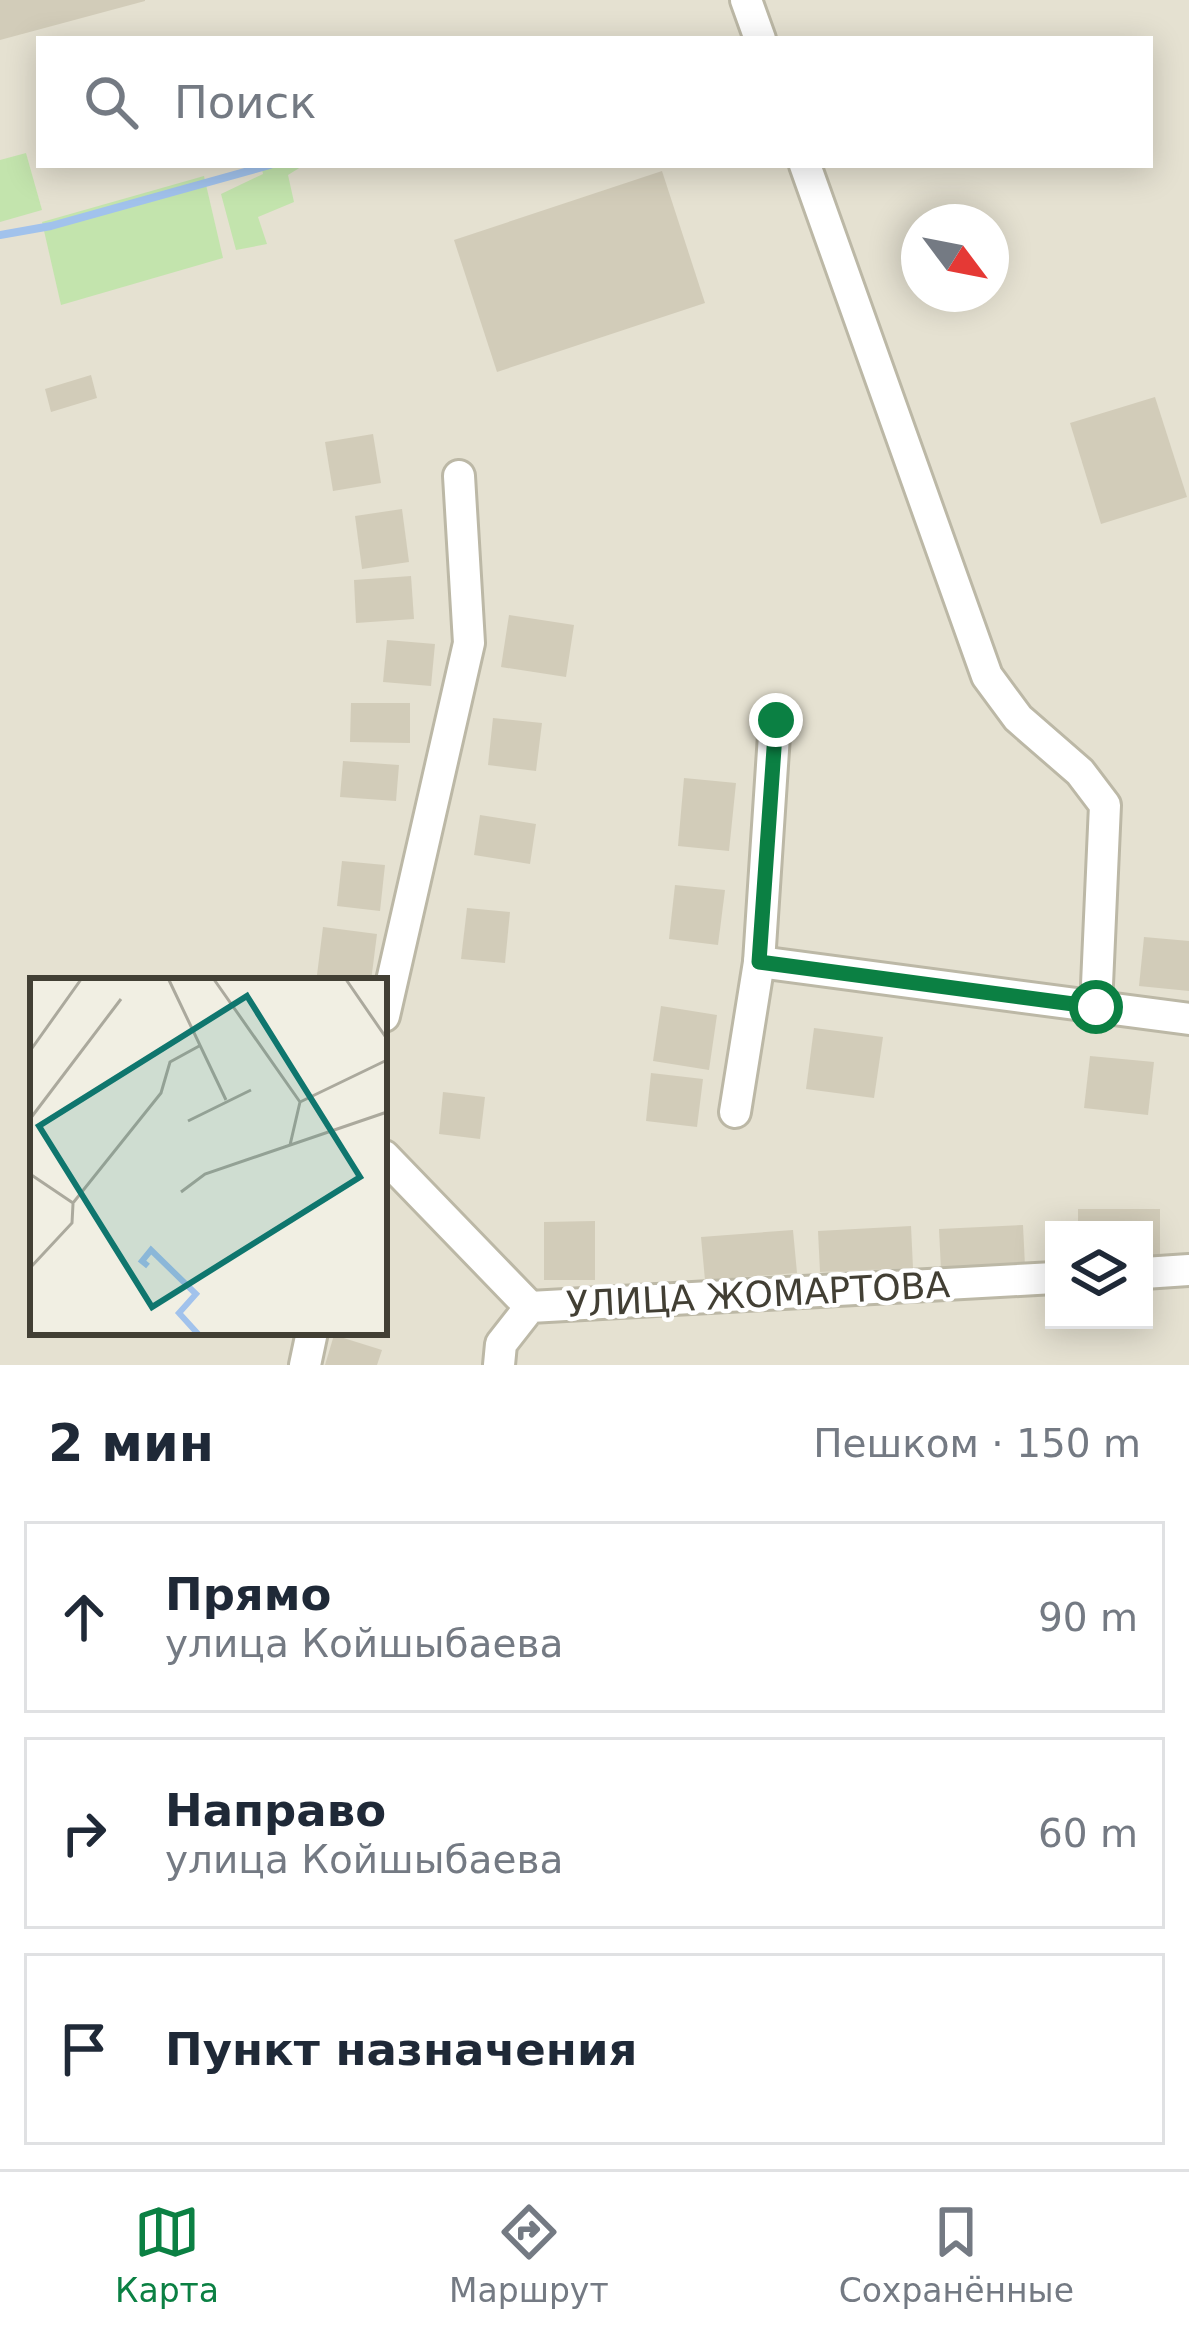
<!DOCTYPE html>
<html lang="ru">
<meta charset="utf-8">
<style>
body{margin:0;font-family:"DejaVu Sans",sans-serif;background:#f2f2f3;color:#1f2937}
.controls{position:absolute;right:36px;bottom:36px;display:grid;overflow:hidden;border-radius:0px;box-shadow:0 6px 30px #0003}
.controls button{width:108px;height:108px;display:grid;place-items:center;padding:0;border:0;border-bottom:3px solid #e0e1e3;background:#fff;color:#1f2937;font:60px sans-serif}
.compass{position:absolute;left:901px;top:204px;width:108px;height:108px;border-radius:50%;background:#fff;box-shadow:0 6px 30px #0003;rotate:122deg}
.stop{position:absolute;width:36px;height:36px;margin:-27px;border:9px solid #0b8043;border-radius:50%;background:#fff}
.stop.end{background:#0b8043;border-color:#fff;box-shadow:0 3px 12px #0008}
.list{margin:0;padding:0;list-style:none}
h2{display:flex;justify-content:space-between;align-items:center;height:156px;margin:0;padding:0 48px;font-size:51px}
h2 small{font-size:39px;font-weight:400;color:#747a83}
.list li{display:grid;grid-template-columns:78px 1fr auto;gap:36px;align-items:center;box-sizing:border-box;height:192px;margin:0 24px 24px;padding:0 24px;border:3px solid #e0e1e3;border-radius:0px}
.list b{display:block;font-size:45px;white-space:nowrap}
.list p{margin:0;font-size:39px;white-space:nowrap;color:#747a83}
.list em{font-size:39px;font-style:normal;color:#747a83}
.icon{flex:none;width:66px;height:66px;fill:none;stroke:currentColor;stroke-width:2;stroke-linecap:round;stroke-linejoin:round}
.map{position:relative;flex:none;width:1189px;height:1365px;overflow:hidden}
.search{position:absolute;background:#fff;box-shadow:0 6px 30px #0003;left:36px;right:36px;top:36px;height:132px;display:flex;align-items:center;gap:30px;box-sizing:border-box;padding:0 42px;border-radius:0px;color:#747a83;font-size:45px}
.sheet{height:804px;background:#fff}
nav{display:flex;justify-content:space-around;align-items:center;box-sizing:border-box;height:168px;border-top:3px solid #e0e1e3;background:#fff;font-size:33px;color:#747a83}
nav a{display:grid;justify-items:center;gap:6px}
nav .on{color:#0b8043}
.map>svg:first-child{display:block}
.residential{fill:#e5e1d1;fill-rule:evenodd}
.green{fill:#c3e4ad}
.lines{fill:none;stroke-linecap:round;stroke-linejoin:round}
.stream{stroke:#a1c2ec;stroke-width:8}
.building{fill:#d2ccb9}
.minor-casing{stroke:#bcb8a6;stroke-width:36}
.minor{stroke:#fff;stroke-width:30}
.route{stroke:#0b8043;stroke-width:15}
.labels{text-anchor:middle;stroke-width:9;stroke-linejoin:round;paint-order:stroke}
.street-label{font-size:36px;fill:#423f34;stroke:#fff}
.inset-river{fill:none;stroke:#a1c2ec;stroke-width:6}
.inset-road{fill:none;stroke:#aba99d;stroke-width:3}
.view{fill:#0f766e;fill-opacity:0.15;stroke:#0f766e;stroke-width:6}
.inset-edge{fill:none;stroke:#423f34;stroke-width:6}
</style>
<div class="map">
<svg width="1189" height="1365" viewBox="0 0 1189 1365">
<rect width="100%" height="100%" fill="#f1efe3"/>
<path class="residential" d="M0 0H1189V1365H0ZM39 39H1150V165H39ZM919 222H991V294H919ZM33 981H384V1332H33ZM1054 1230H1144V1320H1054Z"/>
<g class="green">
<polygon points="26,153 42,210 0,222 0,160"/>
<polygon points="261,165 304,165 288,175 294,202 258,217 267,244 236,250 221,194 263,174"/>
<polygon points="204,176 223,258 61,305 42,222"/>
</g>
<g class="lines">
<polyline class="stream" points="0,235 51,226 270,165"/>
</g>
<g class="building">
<polygon points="0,0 145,0 145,1 0,40"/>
<polygon points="662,171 705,303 497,372 454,240"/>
<polygon points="91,375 97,398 51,412 45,389"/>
<polygon points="1155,397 1187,497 1101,524 1070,423"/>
<polygon points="373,434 381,483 333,491 325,442"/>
<polygon points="402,509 409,562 362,569 355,516"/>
<polygon points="411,576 414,619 356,623 354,580"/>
<polygon points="509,615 574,625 566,677 501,667"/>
<polygon points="387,640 435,644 431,686 383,682"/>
<polygon points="351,703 410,703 410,743 350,742"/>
<polygon points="493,718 542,723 536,771 488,765"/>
<polygon points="343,761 399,765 396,801 340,797"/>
<polygon points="684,778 736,783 729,851 678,846"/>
<polygon points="480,815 536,824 530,864 474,855"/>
<polygon points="342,861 385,865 380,911 337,906"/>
<polygon points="675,885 725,890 718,945 669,939"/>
<polygon points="467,908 510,912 505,963 461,959"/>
<polygon points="323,927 377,934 371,981 317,975"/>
<polygon points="1144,937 1189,941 1189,991 1139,986"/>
<polygon points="661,1006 717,1015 709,1070 653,1061"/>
<polygon points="814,1028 883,1037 874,1098 806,1089"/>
<polygon points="1090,1056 1154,1062 1148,1115 1084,1108"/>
<polygon points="651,1073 703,1079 697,1127 646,1121"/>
<polygon points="443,1092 485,1097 480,1139 439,1134"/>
<polygon points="1078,1209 1160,1209 1160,1260 1144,1260 1144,1230 1078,1230"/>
<polygon points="595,1221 595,1280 544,1280 544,1222"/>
<polygon points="1023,1225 1025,1266 941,1270 939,1229"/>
<polygon points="911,1226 913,1268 820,1272 818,1231"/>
<polygon points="793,1230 797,1273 705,1280 701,1237"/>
<polygon points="334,1335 382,1350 377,1365 325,1365"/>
</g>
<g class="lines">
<defs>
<g id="minor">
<polyline points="746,0 760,39"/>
<polyline points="805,165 987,676 1018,718 1080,772 1105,805 1096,1007"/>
<polyline points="759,962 1189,1019"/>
<polyline points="384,1016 469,643 459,476"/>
<polyline points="735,1112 759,962 775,720"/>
<polyline points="384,1156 530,1307"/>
<polyline points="1144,1273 1189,1270"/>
<polyline points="305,1365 312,1332"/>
<polyline points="499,1365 501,1344 530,1307 1054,1278"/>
</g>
</defs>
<use href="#minor" class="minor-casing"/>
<use href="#minor" class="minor"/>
</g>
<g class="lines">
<polyline class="route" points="776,720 759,962 1096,1007"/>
</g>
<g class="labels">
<g class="street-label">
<text transform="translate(758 1294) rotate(-3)" y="13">УЛИЦА ЖОМАРТОВА</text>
</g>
</g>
<g transform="translate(30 978)">
<rect width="357" height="357" fill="#f1efe3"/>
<path class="inset-river" d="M118 288 112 283 121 272 166 316 149 335 169 357"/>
<path class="inset-road" d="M138 0 196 122M183 0 270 124M315 0 357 61M0 73 52 0M270 124 357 82M0 141 91 21M158 143 221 112M260 167 270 124M0 196 43 225 131 115 140 84 171 67M151 214 175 196 357 134M0 290 42 245 43 226"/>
<path class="view" d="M217 18 330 199 122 329 9 148Z"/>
<rect width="357" height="357" class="inset-edge"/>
</g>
</svg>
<div class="controls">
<button><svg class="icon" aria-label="layers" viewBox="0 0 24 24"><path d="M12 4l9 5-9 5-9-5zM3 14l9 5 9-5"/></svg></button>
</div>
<svg class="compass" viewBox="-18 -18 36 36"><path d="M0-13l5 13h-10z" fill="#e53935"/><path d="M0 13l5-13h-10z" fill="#747a83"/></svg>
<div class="stop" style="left:1096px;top:1007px"></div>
<div class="stop end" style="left:776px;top:720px"></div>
<div class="search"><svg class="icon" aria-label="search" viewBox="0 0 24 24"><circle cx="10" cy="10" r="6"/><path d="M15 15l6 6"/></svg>Поиск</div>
</div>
<section class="sheet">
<h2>2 мин<small>Пешком · 150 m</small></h2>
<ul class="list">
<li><svg class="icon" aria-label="ahead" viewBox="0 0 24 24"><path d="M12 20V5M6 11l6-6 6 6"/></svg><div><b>Прямо</b><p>улица Койшыбаева</p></div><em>90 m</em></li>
<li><svg class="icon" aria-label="right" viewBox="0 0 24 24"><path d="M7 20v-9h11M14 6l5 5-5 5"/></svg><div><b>Направо</b><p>улица Койшыбаева</p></div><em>60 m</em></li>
<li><svg class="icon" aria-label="arrive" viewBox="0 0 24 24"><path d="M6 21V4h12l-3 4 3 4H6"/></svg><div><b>Пункт назначения</b></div></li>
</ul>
</section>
<nav>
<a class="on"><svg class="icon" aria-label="map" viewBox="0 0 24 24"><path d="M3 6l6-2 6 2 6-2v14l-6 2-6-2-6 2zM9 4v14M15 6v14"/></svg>Карта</a>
<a><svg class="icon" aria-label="directions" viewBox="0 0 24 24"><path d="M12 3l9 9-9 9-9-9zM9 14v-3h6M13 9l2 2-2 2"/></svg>Маршрут</a>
<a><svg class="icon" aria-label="saved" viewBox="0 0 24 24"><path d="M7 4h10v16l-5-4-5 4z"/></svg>Сохранённые</a>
</nav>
